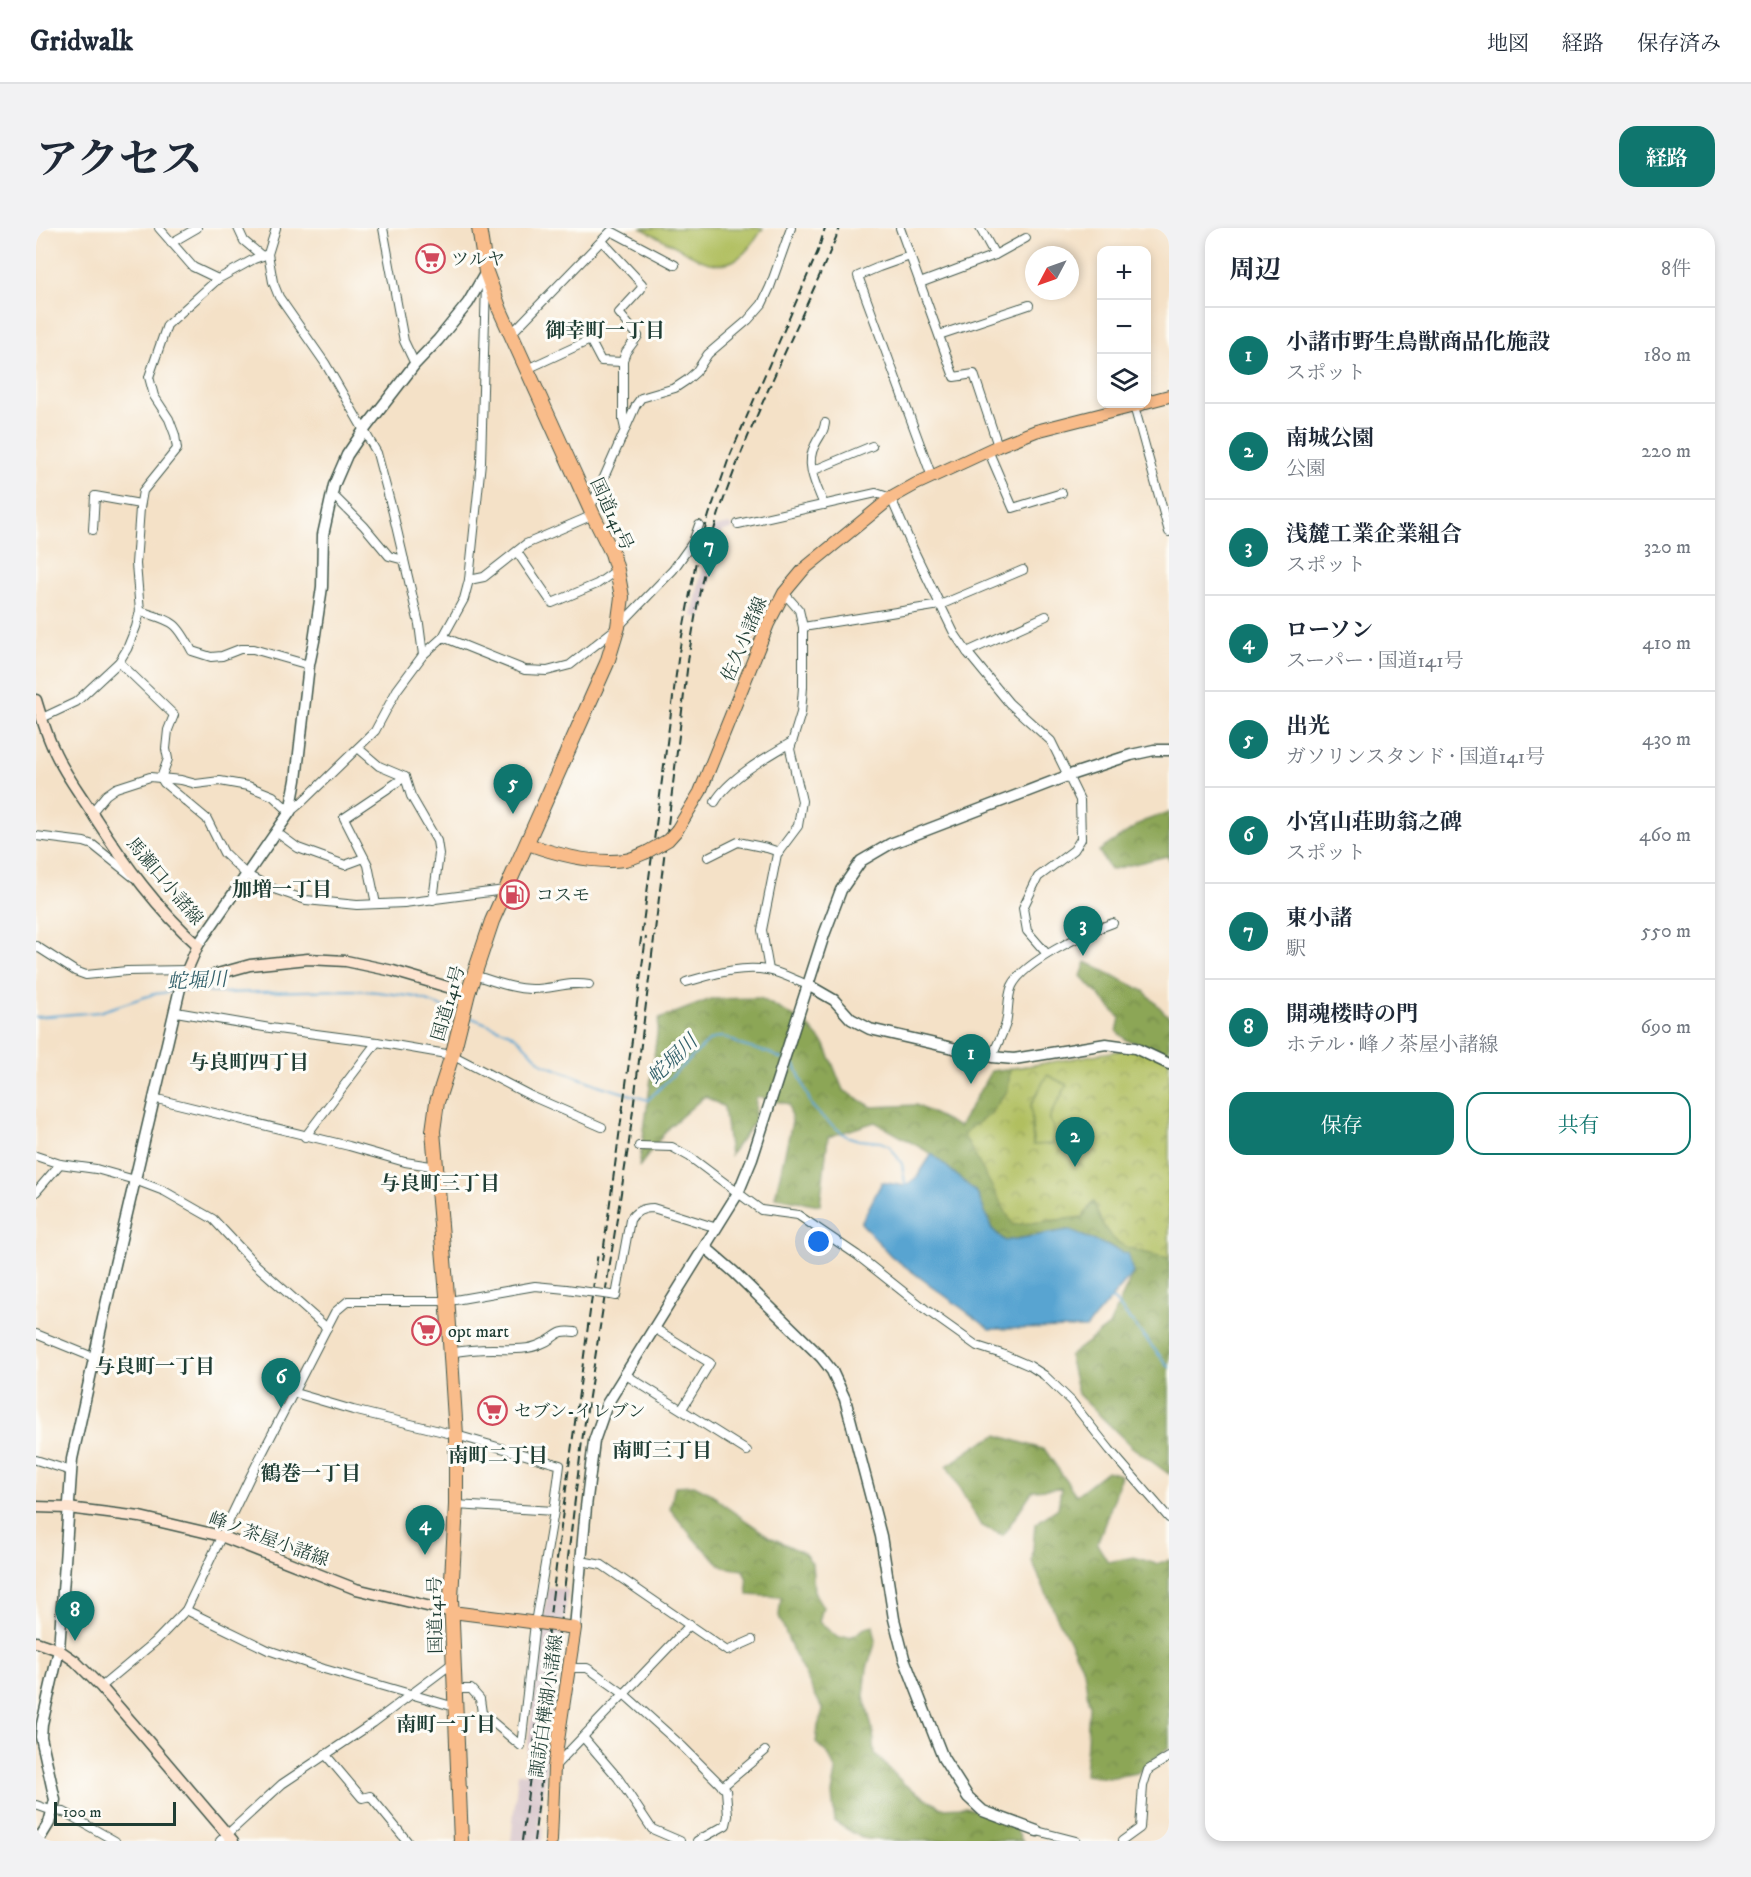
<!DOCTYPE html>
<html lang="ja">
<meta charset="utf-8">
<style>
body{margin:0;font-family:"IM FELL DW Pica","Noto Serif JP",serif;background:#f2f2f3;color:#1f2937}
.controls{position:absolute;right:18px;top:18px;display:grid;overflow:hidden;border-radius:12px;box-shadow:0 3px 9px #0003}
.controls button{width:54px;height:54px;display:grid;place-items:center;padding:0;border:0;border-bottom:2px solid #e0e1e3;background:#fff;color:#1f2937;font:30px sans-serif}
.compass{position:absolute;left:989px;top:18px;width:54px;height:54px;border-radius:50%;background:#fff;box-shadow:0 3px 9px #0003;rotate:229deg}
.scale{position:absolute;left:18px;bottom:15px;width:122px;box-sizing:border-box;padding-left:6px;border:3px solid #1f3d34;border-top:0;font-size:16px;line-height:21px;white-space:nowrap;color:#1f3d34;-webkit-text-stroke:4px #fdfcf7;paint-order:stroke}
.you{position:absolute;left:783px;top:1014px;width:21px;height:21px;margin:-15px;border:4px solid #fff;border-radius:50%;background:#1a73e8;box-shadow:0 0 0 9px #1a73e833}
.badge{display:grid;place-items:center;width:39px;height:39px;border-radius:50%;background:#0f766e;color:#fff;font-size:20px;font-weight:700}
.pin{position:absolute;translate:-50% -50px;filter:drop-shadow(0 2px 3px #0008)}
.pin::after{content:'';position:absolute;top:32px;width:21px;height:18px;background:inherit;clip-path:polygon(0 0,100% 0,50% 100%)}
.list{margin:0;padding:0;list-style:none}
h2{display:flex;justify-content:space-between;align-items:center;height:78px;margin:0;padding:0 24px;font-size:26px}
h2 small{font-size:20px;font-weight:400;color:#747a83}
.list li{display:grid;grid-template-columns:39px 1fr auto;gap:18px;align-items:center;box-sizing:border-box;height:96px;padding:0 24px;border-top:2px solid #e0e1e3}
.list b{display:block;font-size:22px;white-space:nowrap}
.list p{margin:0;font-size:20px;white-space:nowrap;color:#747a83}
.list em{font-size:20px;font-style:normal;color:#747a83}
.actions{display:flex;gap:12px;padding:18px 24px}
.actions a{flex:1;padding:14px 0;border:2px solid #0f766e;border-radius:18px;text-align:center;font-size:21px;color:#0f766e}
.actions .main{background:#0f766e;color:#fff}
.icon{flex:none;width:33px;height:33px;fill:none;stroke:currentColor;stroke-width:2;stroke-linecap:round;stroke-linejoin:round}
.map{position:relative;flex:none;width:1133px;height:1613px;overflow:hidden;border-radius:18px}
header{display:flex;align-items:center;gap:36px;box-sizing:border-box;height:84px;padding:0 30px;background:#fff;border-bottom:2px solid #e0e1e3}
header strong{font-size:28px}
nav{display:flex;gap:33px;margin-inline-start:auto;font-size:21px}
.intro{display:flex;align-items:center;justify-content:space-between;box-sizing:border-box;height:144px;padding:0 36px}
h1{margin:0;font-size:42px}
.button{padding:15px 27px;border-radius:18px;background:#0f766e;color:#fff;font-size:21px;font-weight:700}
main{display:flex;gap:36px;padding:0 36px}
aside{flex:1;background:#fff;border-radius:18px;box-shadow:0 3px 9px #0003}
.map>svg:first-child{display:block}
.railway{fill:#d2bec4}
.forest{fill:url(#forest-crowns);stroke:#567246;stroke-width:1.5}
.park{fill:url(#park-crowns);stroke:#687e4a;stroke-width:1.5}
.garden{fill:#b1bf61;stroke:#687e4a;stroke-width:1.5}
.water{fill:#59a4d1;stroke:#3c7082;stroke-width:1.5}
.lines{fill:none;stroke-linecap:round;stroke-linejoin:round}
.stream{stroke:#59a4d1;stroke-width:2}
.minor-casing{stroke:#3f564a;stroke-width:10}
.tertiary-casing{stroke:#3f564a;stroke-width:13}
.secondary-casing{stroke:#3f564a;stroke-width:13}
.primary-casing{stroke:#3f564a;stroke-width:14}
.trunk-casing{stroke:#3f564a;stroke-width:16}
.minor{stroke:#fff;stroke-width:8}
.tertiary{stroke:#fff;stroke-width:10}
.secondary{stroke:#fde4d0;stroke-width:10}
.primary{stroke:#f9bc8a;stroke-width:12}
.trunk{stroke:#f9bc8a;stroke-width:14}
.rail{stroke:#1f3d34;stroke-width:2;stroke-dasharray:9 4.5;stroke-linecap:butt}
.minor-bridge-casing{stroke:#3f564a;stroke-width:10;stroke-linecap:butt}
.primary-bridge-casing{stroke:#3f564a;stroke-width:14;stroke-linecap:butt}
.minor-bridge{stroke:#fff;stroke-width:8}
.primary-bridge{stroke:#f9bc8a;stroke-width:12}
.labels{text-anchor:middle;stroke-width:6;stroke-linejoin:round;paint-order:stroke}
.poi-label{font-size:18px;fill:#1f3d34;stroke:#fdfcf7;text-anchor:start}
.street-label{font-size:18px;fill:#1f3d34;stroke:#fdfcf7}
.neighbourhood-label{font-size:20px;font-weight:bold;fill:#1f3d34;stroke:#fdfcf7}
.water-label{font-size:20px;font-style:italic;fill:#33616b;stroke:#fdfcf7}
</style>
<header>
<strong>Gridwalk</strong>
<nav><a>地図</a><a>経路</a><a>保存済み</a></nav>
</header>
<div class="intro"><h1>アクセス</h1><a class="button">経路</a></div>
<main>
<div class="map">
<svg width="1133" height="1613" viewBox="0 0 1133 1613">
<defs>
<pattern id="forest-crowns" width="20" height="18" patternUnits="userSpaceOnUse" patternTransform="scale(1.5)"><rect width="20" height="18" fill="#8ca657"/><path d="M2 6a3 3 0 1 1 6 0M12 15a3 3 0 1 1 6 0" fill="none" stroke="#728849"/></pattern>
<pattern id="park-crowns" width="20" height="18" patternUnits="userSpaceOnUse" patternTransform="scale(1.5)"><rect width="20" height="18" fill="#b1bf61"/><path d="M2 6a3 3 0 1 1 6 0M12 15a3 3 0 1 1 6 0" fill="none" stroke="#8f9c51"/></pattern>
</defs>
<rect width="100%" height="100%" fill="#fdfcf7"/>
<filter id="ink" filterUnits="userSpaceOnUse"><feTurbulence type="fractalNoise" baseFrequency=".0167" numOctaves="2"/><feDisplacementMap in="SourceGraphic" scale="12" xChannelSelector="R" yChannelSelector="G"/><feConvolveMatrix kernelMatrix="1 2 1 2 8 2 1 2 1" color-interpolation-filters="sRGB"/></filter>
<filter id="wash" filterUnits="userSpaceOnUse"><feTurbulence type="fractalNoise" baseFrequency=".008" numOctaves="4" result="noise"/><feDisplacementMap in="SourceGraphic" scale="24" xChannelSelector="R" yChannelSelector="G"/><feGaussianBlur stdDeviation="1.35" result="paint"/><feColorMatrix in="noise" values="0 0 0 0 0 0 0 0 0 0 0 0 0 0 0 0 0 1.4 0 .05"/><feComposite in="paint" operator="in"/></filter>
<g filter="url(#wash)">
<rect width="100%" height="100%" fill="#f4e1c7"/>
<g class="railway">
<polygon points="694,296 698,300 686,304 665,390 656,388 669,327 677,299"/>
<polygon points="512,1359 532,1362 503,1598 507,1599 506,1613 475,1613 482,1545 488,1546"/>
</g>
<g class="forest">
<polygon points="1133,584 1133,631 1131,628 1074,642 1063,623 1108,593"/>
<polygon points="1050,734 1108,763 1133,789 1133,824 1090,812 1081,804 1084,790 1045,748"/>
<polygon points="724,770 771,796 789,817 807,862 836,879 880,877 923,899 955,843 990,838 1133,950 1133,1246 1096,1219 1042,1166 1033,1128 1073,1098 1097,1045 1092,1026 1032,1002 969,1013 956,1001 941,965 896,926 839,894 792,909 784,977 739,969 756,894 753,876 720,869 719,893 694,927 688,879 669,868 632,900 603,939 623,791 675,771"/>
<polygon points="961,1207 1009,1222 1040,1267 1071,1243 1085,1247 1079,1268 1061,1316 1072,1334 1098,1329 1120,1336 1133,1332 1133,1519 1101,1545 1072,1550 1049,1547 1053,1478 1048,1442 1019,1385 996,1333 999,1296 1022,1280 1025,1260 997,1262 967,1307 945,1298 911,1238 940,1218"/>
<polygon points="658,1257 676,1266 689,1278 734,1309 768,1325 776,1335 778,1364 787,1379 783,1394 802,1410 817,1408 829,1400 837,1398 840,1413 831,1440 828,1468 837,1504 839,1526 869,1557 905,1580 929,1579 976,1594 987,1613 865,1613 833,1611 826,1610 799,1594 796,1566 800,1544 793,1527 780,1515 782,1498 787,1482 758,1426 743,1388 745,1369 712,1367 711,1352 707,1342 687,1339 659,1312 634,1281 639,1258"/>
</g>
<path class="park" d="M1099 820 1133 826V1030C1118 1027 1089 1022 1078 1011 1067 1002 1062 986 1057 973L1047 989 977 997 927 906 954 886 972 862 974 841Z"/>
<g class="garden">
<path d="M605 0H727C712 25 695 45 665 32Z"/>
<polygon points="1011,847 1031,857 1014,888 1014,893 1018,899 1017,916 997,917 995,877"/>
</g>
<polygon class="water" points="896,926 941,965 956,1001 969,1013 1032,1002 1092,1026 1097,1045 1050,1100 954,1101 855,1028 825,995 846,954 869,958 881,949"/>
<g class="lines">
<g class="stream">
<polyline points="146,763 165,763 183,765 315,762 342,764 380,769 422,785"/>
<polyline points="431,788 474,805 485,813 507,836 565,858 612,872 637,847 674,812 684,809 692,810 707,818 733,825 746,831"/>
<polyline points="0,789 63,784 118,766 141,763"/>
<polyline points="751,833 759,837 776,878 785,888 810,908 823,912 845,914 854,918 866,936 870,961"/>
<polyline points="1073,1071 1078,1072 1133,1139"/>
</g>
</g>
</g>
<g filter="url(#ink)">
<g class="lines">
<defs>
<g id="minor">
<polyline points="123,0 157,39 182,51"/>
<polyline points="202,0 208,13 226,28"/>
<polyline points="240,0 232,26 237,54 243,69 289,135 341,225 357,285 383,396 387,427"/>
<polyline points="347,0 368,113 379,136"/>
<polyline points="864,0 918,149 938,146 962,218"/>
<polyline points="944,0 959,27"/>
<polyline points="566,13 606,56 605,61 583,85 602,108 590,124 587,132 587,192 589,201"/>
<polyline points="135,15 161,0"/>
<polyline points="874,28 843,39 822,48 896,249"/>
<polyline points="884,55 959,27 990,10"/>
<polyline points="475,106 575,3 639,37"/>
<polyline points="903,107 993,77"/>
<polyline points="491,141 554,112 565,133 587,134"/>
<polyline points="1098,178 1133,304"/>
<polyline points="952,222 977,280 1026,265"/>
<polyline points="776,243 836,218"/>
<polyline points="296,266 328,298 353,328 368,332"/>
<path d="M788 277C781 259 768 236 779 217 783 208 788 205 789 195"/>
<polyline points="554,281 600,177 605,170 639,160 651,152 660,144 672,126 712,92 726,76 734,59 755,0"/>
<polyline points="702,296 840,265 855,270 878,323 918,405 931,424 973,475 1015,513 1044,572 1045,611 1038,622 1002,649 987,680 991,703 1011,726"/>
<polyline points="57,302 59,268 104,276"/>
<polyline points="481,324 516,375 561,356 581,342"/>
<polyline points="433,352 448,349 490,316 557,287"/>
<path d="M104 383C137 394 139 391 156 423L175 429 186 428 204 421H217L273 437"/>
<polyline points="767,399 904,377 987,342"/>
<polyline points="407,409 489,442 511,443 534,437 582,399 637,342 657,314 663,297"/>
<polyline points="931,424 1010,388"/>
<polyline points="83,434 138,487 132,502 130,521 132,531 125,550"/>
<polyline points="6,490 40,474 83,434 91,421 100,399 104,383 100,336 104,280 107,263 141,221 139,207 133,191 118,168 113,149 131,97 182,51 218,31 232,26"/>
<polyline points="322,520 343,538 369,549"/>
<polyline points="125,550 128,555 171,591 188,625 211,647 238,661 270,672 321,677 368,675 469,662"/>
<path d="M679 574C693 550 732 528 756 514"/>
<polyline points="56,584 70,567 80,560 114,549 145,552 160,556 184,553 212,558 237,568 254,584 266,574 339,503 361,462 387,427 407,409 428,371 433,352 445,234 450,54"/>
<polyline points="240,604 262,620 309,637 328,630"/>
<polyline points="0,608 48,614 57,617 97,649"/>
<polyline points="672,629 702,614 731,620 743,624"/>
<polyline points="340,676 332,637 308,590 369,549 375,568 401,613 403,626 397,672"/>
<polyline points="0,718 39,743 50,747 91,743 151,742"/>
<polyline points="733,742 726,702 741,626 762,598 766,573 754,521 765,485 767,459 767,399 763,382 748,365"/>
<path d="M438 747C457 753 477 761 497 761 517 761 534 753 553 757"/>
<path d="M650 754C676 747 704 737 731 742 744 744 759 752 772 757"/>
<polyline points="140,784 234,800 341,814 416,827 495,868 566,899"/>
<path d="M956 829C960 818 967 806 970 795 973 782 971 770 976 758 988 733 1051 704 1077 695"/>
<polyline points="117,870 313,918 369,934 401,939"/>
<polyline points="269,909 341,814"/>
<polyline points="603,918 636,919 654,929 725,982 762,987 821,1027 889,1081 941,1118 966,1126 994,1138 1008,1147 1035,1173 1074,1222 1133,1290"/>
<polyline points="0,928 24,936 60,941 99,952 128,963 177,991 220,1037 291,1100"/>
<polyline points="0,964 24,936"/>
<path d="M575 1067 580 1068 594 992C599 983 607 980 617 980L681 1000"/>
<polyline points="618,1100 674,1135 646,1181"/>
<polyline points="0,1106 59,1130"/>
<path d="M414 1125C429 1122 443 1121 457 1121 473 1121 490 1123 505 1116 521 1110 520 1101 539 1104"/>
<polyline points="590,1147 711,1223"/>
<polyline points="259,1165 317,1182 420,1207 524,1237 518,1283 499,1395 485,1518 446,1485 444,1471 435,1461 419,1461"/>
<polyline points="0,1232 35,1243"/>
<polyline points="420,1277 518,1283"/>
<polyline points="545,1333 566,1337 691,1423 716,1412"/>
<polyline points="150,1382 232,1422 288,1441 419,1479"/>
<polyline points="534,1440 551,1440 556,1443 588,1466 647,1519 690,1562 692,1588 690,1597 661,1613"/>
<polyline points="65,1459 120,1413 150,1382 213,1251 299,1084 312,1073 404,1073 419,1072 499,1058 530,1061"/>
<polyline points="547,1509 582,1550 616,1601 644,1613"/>
<polyline points="289,1526 326,1570 334,1568 371,1613"/>
<polyline points="518,1539 654,1397"/>
<polyline points="686,1559 729,1523"/>
<polyline points="0,1577 17,1583 28,1584 79,1613"/>
<polyline points="1001,1603 1040,1613"/>
<polyline points="184,1613 246,1556 337,1495 418,1434"/>
<polyline points="1086,1613 1104,1600 1107,1558 1112,1542 1133,1529"/>
</g>
<g id="tertiary">
<polyline points="162,717 254,584 260,552 273,437 278,413 286,359 287,307 298,257 311,227 328,202 379,136 402,112 432,75 450,44"/>
<polyline points="772,757 798,772 815,791 834,801 956,829 978,831 1070,816 1099,820 1133,836"/>
<polyline points="669,1019 698,1044 785,1129 796,1143 809,1171 845,1308 858,1391 868,1430 907,1530 932,1569 947,1583 1001,1603"/>
<polyline points="539,1400 550,1279 558,1213 571,1176 702,965 716,931 788,707 805,662 825,633 854,616 1031,548 1095,527 1118,522 1133,522"/>
<polyline points="2,1613 13,1595 19,1572 5,1509 6,1496 23,1422 36,1231 77,1045 145,756"/>
</g>
<g id="secondary">
<path d="M0 472C5 488 10 505 17 520 28 546 46 568 60 591 89 636 121 681 162 717L145 756"/>
<polyline points="145,756 214,737 272,731 310,733 357,743 432,765"/>
<polyline points="0,1279 32,1280 104,1289 185,1308 320,1361 416,1384"/>
<polyline points="0,1414 23,1422 39,1433 65,1459 112,1513 197,1613"/>
</g>
<g id="primary">
<polyline points="1110,174 1133,168"/>
<polyline points="641,602 664,564 732,396 748,365 768,341 855,270 880,256 962,218 1000,203 1106,176"/>
<path d="M492 616C522 627 556 636 589 632 596 631 604 627 611 624"/>
<polyline points="416,1384 502,1395"/>
<polyline points="515,1613 518,1539 539,1400 532,1399"/>
</g>
<polyline id="trunk" points="425,1613 415,1370 420,1277 420,1207 411,1067 397,903 401,874 418,821 432,765 456,693 571,435 582,399 586,369 581,342 576,325 557,287 464,82 450,44 443,0"/>
</defs>
<use href="#minor" class="minor-casing"/>
<use href="#tertiary" class="tertiary-casing"/>
<use href="#secondary" class="secondary-casing"/>
<use href="#primary" class="primary-casing"/>
<use href="#trunk" class="trunk-casing"/>
<use href="#minor" class="minor"/>
<use href="#tertiary" class="tertiary"/>
<use href="#secondary" class="secondary"/>
<use href="#primary" class="primary"/>
<use href="#trunk" class="trunk"/>
<g class="rail">
<polyline points="604,718 643,424 661,328 673,287 693,230 782,23 789,0"/>
<polyline points="566,1033 610,709"/>
<polyline points="486,1613 527,1283 562,1024"/>
<path d="M498 1613 546 1213 593 914 653 426C661 377 669 329 684 282 717 186 765 94 804 0"/>
</g>
<defs>
<polyline id="minor-bridge" points="530,1061 575,1067"/>
<g id="primary-bridge">
<polyline points="611,624 632,612 641,602"/>
<polyline points="502,1395 532,1399"/>
</g>
</defs>
<use href="#minor-bridge" class="minor-bridge-casing"/>
<use href="#primary-bridge" class="primary-bridge-casing"/>
<use href="#minor-bridge" class="minor-bridge"/>
<use href="#primary-bridge" class="primary-bridge"/>
</g>
</g>
<defs>
<symbol id="supermarket-ring" viewBox="-11 -11 22 22"><circle r="9.5" fill="#fdfcf7" stroke="#d1495b" stroke-width="1.5"/><path d="M-6-5.5h2.5l.6 2H6L4.5 2H-2.5L-4.4-4H-6ZM-1.5 3.2a1.3 1.3 0 1 0 .1 0ZM3 3.2a1.3 1.3 0 1 0 .1 0Z" fill="#d1495b"/></symbol>
<symbol id="fuel-ring" viewBox="-11 -11 22 22"><circle r="9.5" fill="#fdfcf7" stroke="#d1495b" stroke-width="1.5"/><path d="M-5.5-6h7V0h2V4h1.3V-2.5L3-4.5l.8-.8L6-3V5H2.5V1h-1V6h-7ZM-4.2-4.7v3.2H.2V-4.7Z" fill="#d1495b"/></symbol>
</defs>
<g fill-rule="evenodd">
<use href="#supermarket-ring" x="378" y="14" width="33" height="33"/>
<use href="#fuel-ring" x="462" y="650" width="33" height="33"/>
<use href="#supermarket-ring" x="374" y="1086" width="33" height="33"/>
<use href="#supermarket-ring" x="440" y="1166" width="33" height="33"/>
</g>
<g class="labels">
<g class="poi-label">
<text x="415" y="37">ツルヤ</text>
<text x="500" y="673">コスモ</text>
<text x="412" y="1109">opt mart</text>
<text x="478" y="1189">セブン-イレブン</text>
</g>
<g class="street-label">
<text transform="translate(576 286) rotate(65)" y="6">国道141号</text>
<text transform="translate(708 411) rotate(-67)" y="6">佐久小諸線</text>
<text transform="translate(129 653) rotate(50)" y="6">馬瀬口小諸線</text>
<text transform="translate(412 775) rotate(-74)" y="6">国道141号</text>
<text transform="translate(233 1311) rotate(20)" y="6">峰ノ茶屋小諸線</text>
<text transform="translate(399 1387) rotate(-91)" y="6">国道141号</text>
<text transform="translate(510 1478) rotate(-82)" y="6">諏訪白樺湖小諸線</text>
</g>
<g class="neighbourhood-label">
<text x="569" y="109">御幸町一丁目</text>
<text x="246" y="668">加増一丁目</text>
<text x="213" y="841">与良町四丁目</text>
<text x="404" y="962">与良町三丁目</text>
<text x="119" y="1145">与良町一丁目</text>
<text x="626" y="1229">南町三丁目</text>
<text x="462" y="1234">南町二丁目</text>
<text x="275" y="1252">鶴巻一丁目</text>
<text x="410" y="1503">南町一丁目</text>
</g>
<g class="water-label">
<text transform="translate(161 752) rotate(-3)" y="7">蛇堀川</text>
<text transform="translate(636 831) rotate(-44)" y="7">蛇堀川</text>
</g>
</g>
</svg>
<div class="controls">
<button>+</button>
<button>−</button>
<button><svg class="icon" aria-label="layers" viewBox="0 0 24 24"><path d="M12 4l9 5-9 5-9-5zM3 14l9 5 9-5"/></svg></button>
</div>
<svg class="compass" viewBox="-18 -18 36 36"><path d="M0-13l5 13h-10z" fill="#e53935"/><path d="M0 13l5-13h-10z" fill="#747a83"/></svg>
<div class="scale">100 m</div>
<div class="you"></div>
<div class="pin badge" style="left:935px;top:856px">1</div>
<div class="pin badge" style="left:1039px;top:939px">2</div>
<div class="pin badge" style="left:1047px;top:728px">3</div>
<div class="pin badge" style="left:389px;top:1327px">4</div>
<div class="pin badge" style="left:477px;top:586px">5</div>
<div class="pin badge" style="left:245px;top:1180px">6</div>
<div class="pin badge" style="left:673px;top:349px">7</div>
<div class="pin badge" style="left:39px;top:1413px">8</div>
</div>
<aside>
<h2>周辺<small>8件</small></h2>
<ul class="list">
<li><span class="badge">1</span><div><b>小諸市野生鳥獣商品化施設</b><p>スポット</p></div><em>180 m</em></li>
<li><span class="badge">2</span><div><b>南城公園</b><p>公園</p></div><em>220 m</em></li>
<li><span class="badge">3</span><div><b>浅麓工業企業組合</b><p>スポット</p></div><em>320 m</em></li>
<li><span class="badge">4</span><div><b>ローソン</b><p>スーパー · 国道141号</p></div><em>410 m</em></li>
<li><span class="badge">5</span><div><b>出光</b><p>ガソリンスタンド · 国道141号</p></div><em>430 m</em></li>
<li><span class="badge">6</span><div><b>小宮山荘助翁之碑</b><p>スポット</p></div><em>460 m</em></li>
<li><span class="badge">7</span><div><b>東小諸</b><p>駅</p></div><em>550 m</em></li>
<li><span class="badge">8</span><div><b>開魂楼時の門</b><p>ホテル · 峰ノ茶屋小諸線</p></div><em>690 m</em></li>
</ul>
<div class="actions"><a class="main">保存</a><a>共有</a></div>
</aside>
</main>
